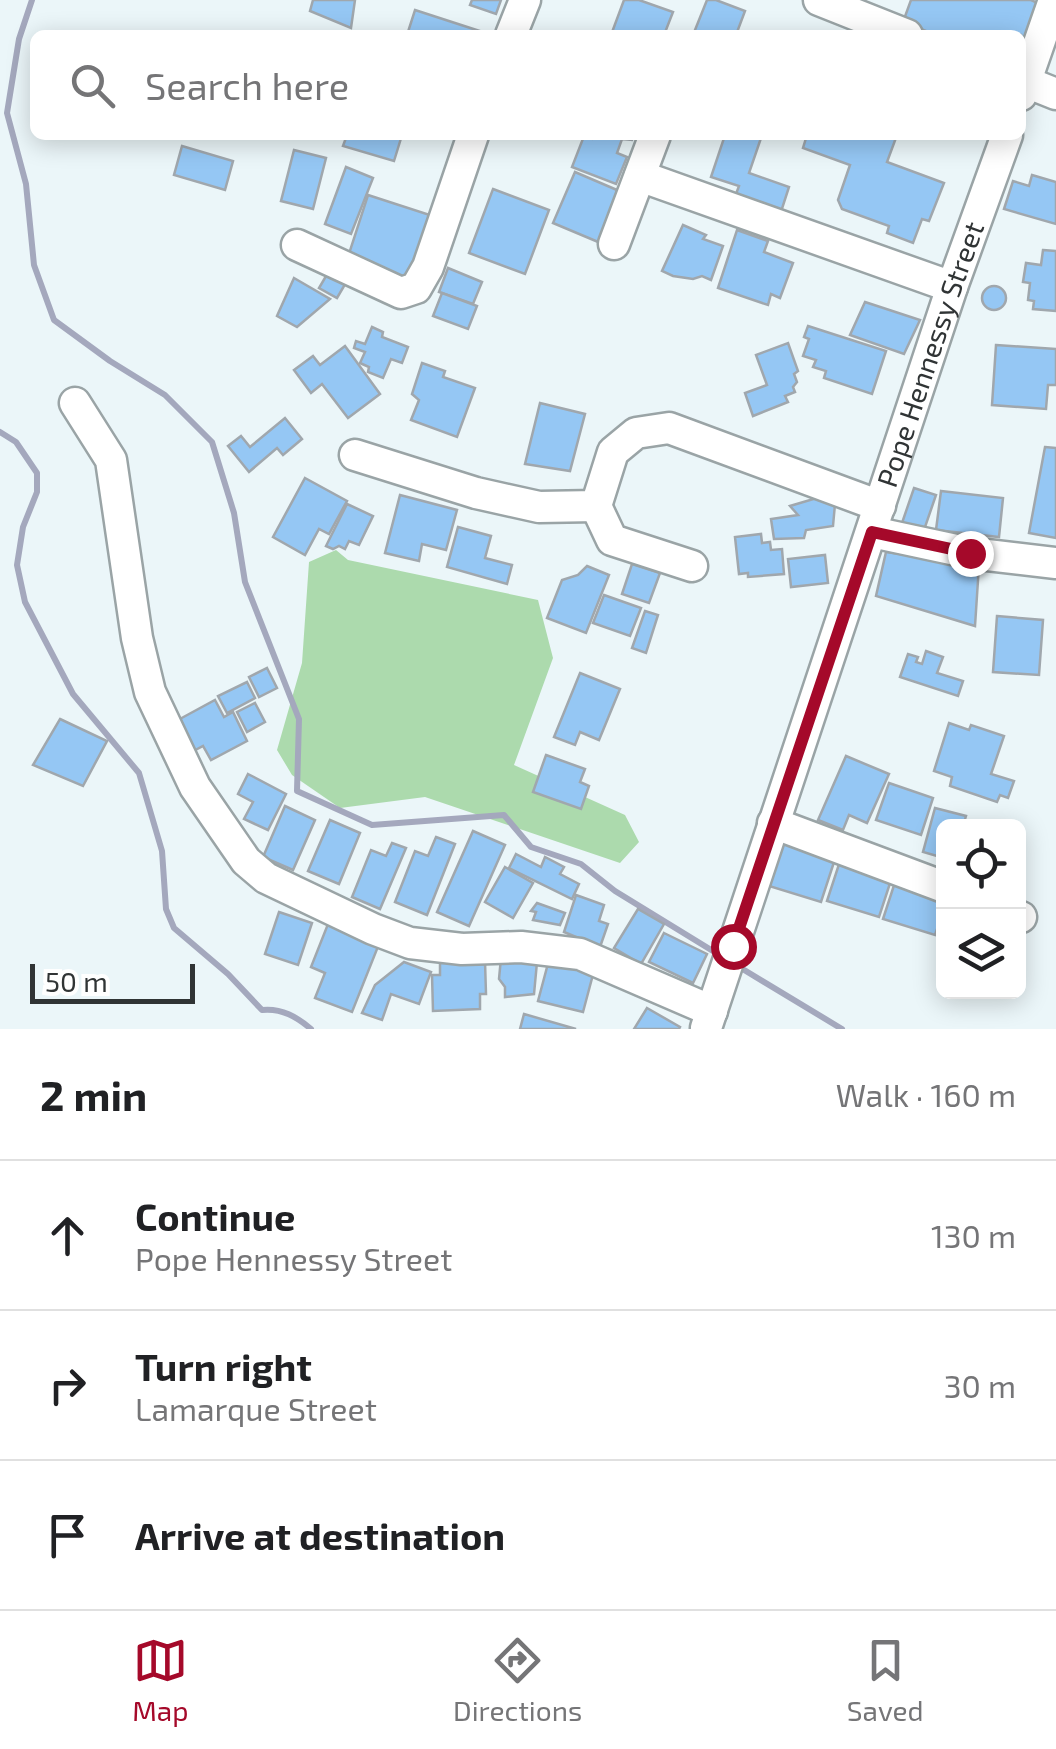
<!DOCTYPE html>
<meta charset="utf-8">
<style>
body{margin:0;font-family:"Exo 2",sans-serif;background:#f2f2f2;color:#202124}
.controls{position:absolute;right:30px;bottom:30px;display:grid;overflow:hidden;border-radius:15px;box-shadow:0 5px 25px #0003}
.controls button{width:90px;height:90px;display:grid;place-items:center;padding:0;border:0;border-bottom:2px solid #e0e0e0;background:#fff;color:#202124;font:50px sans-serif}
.scale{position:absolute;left:30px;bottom:25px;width:165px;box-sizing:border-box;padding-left:10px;border:5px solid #303435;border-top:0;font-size:28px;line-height:35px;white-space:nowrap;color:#303435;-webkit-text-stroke:8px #fff;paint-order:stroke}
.stop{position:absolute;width:30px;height:30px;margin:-22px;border:8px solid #a5092a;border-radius:50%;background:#fff}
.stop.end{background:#a5092a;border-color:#fff;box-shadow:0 2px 10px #0008}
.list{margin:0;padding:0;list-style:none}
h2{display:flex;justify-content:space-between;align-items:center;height:130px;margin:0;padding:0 40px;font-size:42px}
h2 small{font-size:32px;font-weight:400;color:#757577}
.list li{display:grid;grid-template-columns:65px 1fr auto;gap:30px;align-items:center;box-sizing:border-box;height:150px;padding:0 40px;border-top:2px solid #e0e0e0}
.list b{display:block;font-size:38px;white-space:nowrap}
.list p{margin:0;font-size:32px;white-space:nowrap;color:#757577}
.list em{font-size:32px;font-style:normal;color:#757577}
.icon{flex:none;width:55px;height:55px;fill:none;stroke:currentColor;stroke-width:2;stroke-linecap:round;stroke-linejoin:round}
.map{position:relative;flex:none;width:1056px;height:1029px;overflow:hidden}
.search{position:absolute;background:#fff;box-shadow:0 5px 25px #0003;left:30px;right:30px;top:30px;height:110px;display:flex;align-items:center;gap:25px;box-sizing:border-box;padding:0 35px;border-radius:15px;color:#757577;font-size:38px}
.sheet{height:580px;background:#fff}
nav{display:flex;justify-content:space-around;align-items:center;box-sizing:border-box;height:140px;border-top:2px solid #e0e0e0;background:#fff;font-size:28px;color:#757577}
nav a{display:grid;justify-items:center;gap:5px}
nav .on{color:#a5092a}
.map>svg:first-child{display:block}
.green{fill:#acdaad}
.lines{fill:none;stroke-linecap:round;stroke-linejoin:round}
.stream{stroke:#a4a8bd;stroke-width:6}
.building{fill:#95c7f4;stroke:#a0a7ad;stroke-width:2.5}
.minor-casing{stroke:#9aa4a6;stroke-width:35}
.minor{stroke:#fff;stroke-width:30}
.route{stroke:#a5092a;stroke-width:12}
.labels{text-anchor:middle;stroke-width:8;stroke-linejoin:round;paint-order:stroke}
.street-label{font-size:28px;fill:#303435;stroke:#fff}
</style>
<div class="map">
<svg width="1056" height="1029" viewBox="0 0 1056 1029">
<rect width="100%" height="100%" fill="#ebf6f9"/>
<polygon class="green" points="336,550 348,560 538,600 553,658 514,765 625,815 639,842 620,863 425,797 340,808 292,775 277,750 302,663 309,562"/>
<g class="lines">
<g class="stream">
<polyline points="32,0 19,39 7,113 26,184 34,265 54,320 110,361 165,395 212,442 234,513 245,582 299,719 297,791 372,825 504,815 531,847 581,864 615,891 721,956"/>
<path d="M0 432 16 442 37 473V492L23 527 17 565 25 602 73 694 139 773 162 851 166 909 174 928 228 974 262 1010C282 1008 297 1017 311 1029"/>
<polyline points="736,965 842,1029"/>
</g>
</g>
<g class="building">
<polygon points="313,0 355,0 351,28 310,11"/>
<polygon points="472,0 501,0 496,14 470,5"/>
<polygon points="624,0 639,0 673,12 664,35 611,35"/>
<polygon points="707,0 716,0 745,11 736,35 693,35"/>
<polygon points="911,0 1031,0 1040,4 1021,52 1021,35 936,35 903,22"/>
<polygon points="415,10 492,35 407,35"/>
<polygon points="347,135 402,135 394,161 343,146"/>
<polygon points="589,135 634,135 632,140 622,139 617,153 627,157 616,184 572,167 584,136 593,139"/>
<polygon points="725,135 761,138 749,173 789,187 779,218 733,202 739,186 711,177"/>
<polygon points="807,135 897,135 887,162 944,183 929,221 922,219 913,243 887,233 889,226 842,209 838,200 850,165 803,148"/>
<polygon points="182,146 233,161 225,190 174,175"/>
<polygon points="294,150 326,158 313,209 281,201"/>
<polygon points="346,167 373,178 351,234 325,224"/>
<polygon points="575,172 624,193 603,244 553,223"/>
<polygon points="1032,175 1056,182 1056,224 1004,209 1013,181 1029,186"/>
<polygon points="493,189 549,210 525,274 469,253"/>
<polygon points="368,195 436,217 415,282 347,260"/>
<polygon points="683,225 706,235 703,239 723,246 711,280 702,276 693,279 673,276 662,271"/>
<polygon points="737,230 768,241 764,252 793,263 780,298 771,294 768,305 718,288"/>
<polygon points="1043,250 1056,251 1056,311 1033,309 1034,301 1028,300 1030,283 1023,282 1026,263 1041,265"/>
<polygon points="448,268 482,282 473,304 439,292"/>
<polygon points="329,271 347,281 337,298 319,288"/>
<polygon points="294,278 330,299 297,327 277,316"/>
<circle cx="994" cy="298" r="12"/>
<polygon points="442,293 477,306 468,329 433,316"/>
<polygon points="865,302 920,320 904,354 850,335"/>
<polygon points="808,326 886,351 872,394 824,378 826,371 813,367 816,360 803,356 809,339 804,337"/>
<polygon points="372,327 383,332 382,337 408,347 402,363 391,359 383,378 368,372 369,367 360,363 365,352 354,348 356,341 365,344"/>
<polygon points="788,343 798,371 794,374 797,382 793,387 795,392 785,396 788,402 753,416 745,393 767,385 756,355"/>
<polygon points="996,345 1056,349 1056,385 1048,385 1046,409 992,405"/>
<polygon points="345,346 380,394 348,418 322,384 311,393 294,370 313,356 320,365"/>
<polygon points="422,363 445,371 443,377 475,388 457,437 411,420 419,400 412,394"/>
<polygon points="540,403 585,414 570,471 525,464"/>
<polygon points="285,418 302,439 283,455 277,448 249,472 228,446 241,436 250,447"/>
<polygon points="1045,447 1056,448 1056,538 1029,533"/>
<polygon points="305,478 347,501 329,534 319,529 305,555 273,537"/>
<polygon points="914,488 936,495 924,530 902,523"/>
<polygon points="941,491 1003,498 999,537 936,530"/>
<polygon points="400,495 457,510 446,550 422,544 419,561 385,553"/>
<polygon points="820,497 835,504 833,526 806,530 804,538 774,539 771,519 798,515 790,506"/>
<polygon points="347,504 373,516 359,545 349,541 345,549 339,546 333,549 326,546"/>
<polygon points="458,527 491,536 485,558 512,565 507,584 447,567"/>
<polygon points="761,534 762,543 770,542 771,550 782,549 784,574 748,577 748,573 739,574 735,537"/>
<polygon points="886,552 979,565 975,626 876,596"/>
<polygon points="825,555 828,583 791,587 788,559"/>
<polygon points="632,564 660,573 649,603 622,594"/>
<polygon points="587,566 609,575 586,633 547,618 562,580 578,575"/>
<polygon points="604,595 641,608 630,636 593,623"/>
<polygon points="645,611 658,615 646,653 632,648"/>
<polygon points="997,616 1043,620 1039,675 993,672"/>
<polygon points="926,651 943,657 937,673 963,681 958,696 900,677 908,654 918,657 916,662 922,664"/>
<polygon points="267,668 277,688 259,697 249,677"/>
<polygon points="580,673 620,689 599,740 580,732 575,745 554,737"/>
<polygon points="247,682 255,698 227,713 218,696"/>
<polygon points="215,700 224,717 233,712 247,741 211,760 203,746 188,754 178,720"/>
<polygon points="255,703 265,722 247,732 237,712"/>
<polygon points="60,719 107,741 83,786 33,765"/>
<polygon points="949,723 969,730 971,725 1004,736 991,774 1014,781 1008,798 1000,795 997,802 950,786 952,777 934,771"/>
<polygon points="546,755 585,769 580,782 589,786 581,809 533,792"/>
<polygon points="846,756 889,774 867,823 849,815 843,830 818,820"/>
<polygon points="248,774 286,794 268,830 244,819 253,802 238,794"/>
<polygon points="889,783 933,798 921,835 876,820"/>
<polygon points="285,806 315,820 293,870 263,857"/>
<polygon points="935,808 966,816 963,826 944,826 944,858 923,852"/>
<polygon points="330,820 360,833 339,884 308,871"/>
<polygon points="473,831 505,845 469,926 437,912"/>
<polygon points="436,837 455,844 427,915 395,902 415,851 428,856"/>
<polygon points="392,843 406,848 380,909 352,897 371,850 386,856"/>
<polygon points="783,843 835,859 821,902 769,886"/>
<polygon points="516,854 541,867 545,857 564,867 560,874 579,884 572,899 509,868"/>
<polygon points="841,858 893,874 879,917 827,901"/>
<polygon points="505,867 533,883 513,918 485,902"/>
<polygon points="897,876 944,890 944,909 935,935 883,919"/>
<polygon points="576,895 604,905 599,921 608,924 600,947 564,932"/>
<polygon points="537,903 565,913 560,925 533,920 536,912 531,911"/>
<polygon points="638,909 664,924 641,964 614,948"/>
<polygon points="279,912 312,923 298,965 265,954"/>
<polygon points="328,924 379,944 352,1012 315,998 325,973 311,967"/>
<polygon points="664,933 707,954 693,983 649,962"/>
<polygon points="550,956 595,967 583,1012 538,1001"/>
<polygon points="501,958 537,962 534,994 505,997 505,987 499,979"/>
<polygon points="485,961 486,994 480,994 480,1009 433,1011 432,975 440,975 440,963"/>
<polygon points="404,962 431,972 419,1004 391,994 382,1020 362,1013 375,985"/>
<polygon points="647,1008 680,1027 679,1029 634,1029"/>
<polygon points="524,1014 576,1029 520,1029"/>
</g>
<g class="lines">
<defs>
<g id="minor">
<polyline points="819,0 907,35"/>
<polyline points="511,35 525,0"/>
<polyline points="1021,80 1056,94"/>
<polyline points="1021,95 1054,0"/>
<polyline points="640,176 952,287"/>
<polyline points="614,244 655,135"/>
<polyline points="297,245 401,293 416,288 428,267 473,135"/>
<polyline points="75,403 111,460 137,638 150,692 195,787 246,861 266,878 373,929 410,943 462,949 521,947 580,954 712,1011"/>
<polyline points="355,455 476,493 539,507 596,506 613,452 636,433 669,428 880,506"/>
<polyline points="596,506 612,540 692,566"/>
<polyline points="872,532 970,553 1056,563"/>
<polyline points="773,823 944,887"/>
<polyline points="1018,916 1021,917"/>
<path id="s1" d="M706 1028 952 287 1007 135"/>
</g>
</defs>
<use href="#minor" class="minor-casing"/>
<use href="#minor" class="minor"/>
</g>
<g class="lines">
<polyline class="route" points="733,946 872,532 970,553"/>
</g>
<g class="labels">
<g class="street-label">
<text dy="10" stroke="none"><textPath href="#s1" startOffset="710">Pope Hennessy Street</textPath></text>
</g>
</g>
</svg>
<div class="controls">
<button><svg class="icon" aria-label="locate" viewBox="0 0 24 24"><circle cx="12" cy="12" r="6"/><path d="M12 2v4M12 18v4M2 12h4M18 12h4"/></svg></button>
<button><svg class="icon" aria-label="layers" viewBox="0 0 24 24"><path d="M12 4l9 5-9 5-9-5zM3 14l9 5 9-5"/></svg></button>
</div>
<div class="scale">50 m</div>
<div class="stop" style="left:733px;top:946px"></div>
<div class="stop end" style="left:970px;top:553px"></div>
<div class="search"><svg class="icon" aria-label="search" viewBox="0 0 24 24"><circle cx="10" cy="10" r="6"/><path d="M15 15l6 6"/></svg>Search here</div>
</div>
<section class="sheet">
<h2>2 min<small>Walk · 160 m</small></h2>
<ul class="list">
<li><svg class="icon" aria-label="ahead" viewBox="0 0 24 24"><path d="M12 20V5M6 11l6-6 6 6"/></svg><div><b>Continue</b><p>Pope Hennessy Street</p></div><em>130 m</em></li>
<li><svg class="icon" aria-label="right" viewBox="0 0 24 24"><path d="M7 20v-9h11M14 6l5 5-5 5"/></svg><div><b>Turn right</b><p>Lamarque Street</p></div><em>30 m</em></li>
<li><svg class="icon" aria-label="arrive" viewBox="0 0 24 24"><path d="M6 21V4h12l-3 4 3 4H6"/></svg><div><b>Arrive at destination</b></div></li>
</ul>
</section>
<nav>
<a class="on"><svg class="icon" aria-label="map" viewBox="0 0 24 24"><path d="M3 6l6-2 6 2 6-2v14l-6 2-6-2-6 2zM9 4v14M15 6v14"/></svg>Map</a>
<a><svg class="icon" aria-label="directions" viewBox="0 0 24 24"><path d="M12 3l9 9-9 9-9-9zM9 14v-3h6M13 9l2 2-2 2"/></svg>Directions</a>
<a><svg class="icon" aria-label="saved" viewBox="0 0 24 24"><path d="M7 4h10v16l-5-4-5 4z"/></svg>Saved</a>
</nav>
